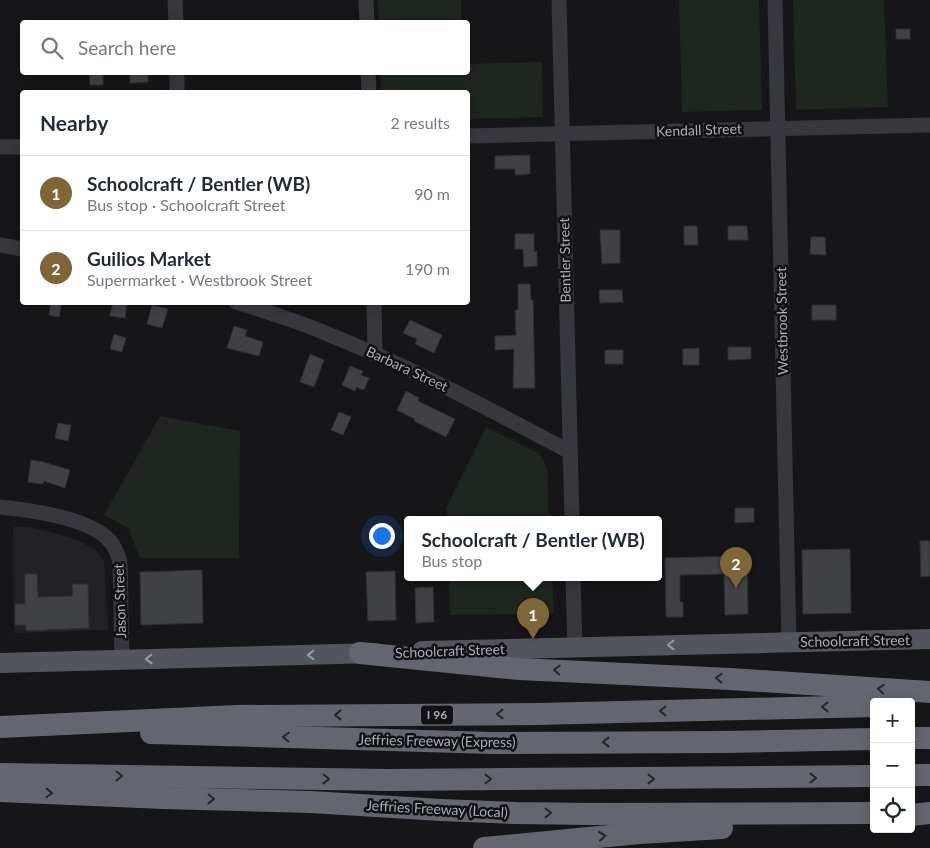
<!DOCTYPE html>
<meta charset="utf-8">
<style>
body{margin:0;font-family:Lato,sans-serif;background:#f6f6f7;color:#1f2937}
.controls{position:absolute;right:15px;bottom:15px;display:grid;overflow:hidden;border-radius:5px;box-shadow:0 2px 12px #0003}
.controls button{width:45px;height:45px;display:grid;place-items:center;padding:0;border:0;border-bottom:1px solid #e0e1e3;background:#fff;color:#1f2937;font:25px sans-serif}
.you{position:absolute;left:381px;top:535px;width:18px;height:18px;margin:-12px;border:4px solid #fff;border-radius:50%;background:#1a73e8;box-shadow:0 0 0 8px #1a73e833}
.badge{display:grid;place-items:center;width:32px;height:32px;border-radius:50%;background:#7e6636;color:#fff;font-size:16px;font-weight:700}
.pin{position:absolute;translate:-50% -41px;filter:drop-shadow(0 1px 2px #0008)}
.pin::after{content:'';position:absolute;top:26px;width:18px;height:15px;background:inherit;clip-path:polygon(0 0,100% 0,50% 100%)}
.popup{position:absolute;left:404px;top:516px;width:258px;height:65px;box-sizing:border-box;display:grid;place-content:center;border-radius:5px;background:#fff;filter:drop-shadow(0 1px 4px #0005);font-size:16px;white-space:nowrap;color:#747a83}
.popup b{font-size:19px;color:#1f2937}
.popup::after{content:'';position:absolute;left:50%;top:100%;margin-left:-10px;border:10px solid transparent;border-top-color:#fff}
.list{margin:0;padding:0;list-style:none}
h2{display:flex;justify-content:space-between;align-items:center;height:65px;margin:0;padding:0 20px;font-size:21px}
h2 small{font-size:16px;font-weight:400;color:#747a83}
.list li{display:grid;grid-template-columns:32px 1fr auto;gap:15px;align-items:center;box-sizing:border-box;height:75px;padding:0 20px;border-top:1px solid #e0e1e3}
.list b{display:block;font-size:19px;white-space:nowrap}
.list p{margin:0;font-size:16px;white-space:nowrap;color:#747a83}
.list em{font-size:16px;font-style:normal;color:#747a83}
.icon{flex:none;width:28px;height:28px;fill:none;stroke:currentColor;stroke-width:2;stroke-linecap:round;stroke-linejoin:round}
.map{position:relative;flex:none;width:930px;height:848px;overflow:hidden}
.search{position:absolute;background:#fff;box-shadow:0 2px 12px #0003;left:20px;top:20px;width:450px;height:55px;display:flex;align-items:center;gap:12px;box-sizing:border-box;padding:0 18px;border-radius:5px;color:#747a83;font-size:19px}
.panel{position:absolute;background:#fff;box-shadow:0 2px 12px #0003;left:20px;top:90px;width:450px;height:215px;border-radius:5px}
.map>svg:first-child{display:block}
.built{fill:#222225}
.green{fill:#1e261f}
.building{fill:#404145;stroke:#303034}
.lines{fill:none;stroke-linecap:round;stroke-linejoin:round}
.minor{stroke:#37383d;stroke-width:15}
.major{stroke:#53555c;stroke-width:20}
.highway{stroke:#63666e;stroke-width:22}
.oneway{stroke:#979ba6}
.oneway2{stroke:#26262a}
.labels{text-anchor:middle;stroke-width:5;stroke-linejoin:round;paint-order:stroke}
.shield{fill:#111113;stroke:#7b7e86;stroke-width:1}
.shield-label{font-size:12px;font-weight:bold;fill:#a8adb8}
.street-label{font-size:14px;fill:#a8adb8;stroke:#111113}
</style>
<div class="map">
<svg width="930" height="848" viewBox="0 0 930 848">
<rect width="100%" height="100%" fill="#161618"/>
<polygon class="built" points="13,527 29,527 51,532 76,540 94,548 104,561 108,630 14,633"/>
<g class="green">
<polygon points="378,0 461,0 461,22 379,22"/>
<polygon points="679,0 759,0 762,110 682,112"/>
<polygon points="793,0 884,0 888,107 796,110"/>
<polygon points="542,62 543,117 468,119 468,92 381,92 380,73 468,72 468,64"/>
<polygon points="160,416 240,431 239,558 140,558 128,528 104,515"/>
<polygon points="486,427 540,454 547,468 549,520 447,520 446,508"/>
<polygon points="449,578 552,578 554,614 450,615"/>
</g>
<g class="building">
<rect x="896" y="29" width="14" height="10"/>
<polygon points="89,72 103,72 103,85 90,85"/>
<polygon points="130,72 148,72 148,82 130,83"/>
<polygon points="530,155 530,174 515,175 515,169 495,169 495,156"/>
<polygon points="684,226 697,226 698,245 684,245"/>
<polygon points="728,226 747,226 748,240 728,240"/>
<polygon points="600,230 620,230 620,263 602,264"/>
<polygon points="515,234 534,234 534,252 537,251 537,266 524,267 523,249 515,249"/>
<polygon points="811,237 825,237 826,255 810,254"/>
<polygon points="518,284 530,284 531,300 533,300 535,388 513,388 514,349 495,350 495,336 516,335 515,310 518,310"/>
<polygon points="599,290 622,290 623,302 600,303"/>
<polygon points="51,302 62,302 59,317 49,315"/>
<polygon points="113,302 127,302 125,318 110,316"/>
<polygon points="152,305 168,309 162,328 147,324"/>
<rect x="812" y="305" width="24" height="15"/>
<polygon points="410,320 442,335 434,353 415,344 417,339 403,333"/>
<polygon points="234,326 247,330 245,336 263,342 259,356 227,348"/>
<polygon points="114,334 126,338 122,352 110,349"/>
<polygon points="728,347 751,347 751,359 728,360"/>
<polygon points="699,348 699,365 683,365 683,349"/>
<rect x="605" y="350" width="18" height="14"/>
<polygon points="310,354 324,360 314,387 300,382"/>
<polygon points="350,366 363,371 361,375 369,378 364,390 356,387 355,391 342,385"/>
<polygon points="406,391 419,398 418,401 455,419 446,437 414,421 415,419 397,410"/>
<polygon points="339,412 351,417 343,435 331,430"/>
<polygon points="58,423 71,425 68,441 55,438"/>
<polygon points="31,460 43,462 70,470 65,488 44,481 43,484 28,482"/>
<polygon points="735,508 754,508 754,522 735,523"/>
<polygon points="920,541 930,541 930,576 921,577"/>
<polygon points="850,549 851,613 803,614 802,550"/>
<polygon points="747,556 748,614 725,615 724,574 680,575 680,602 683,602 683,617 666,617 665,558"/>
<polygon points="202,570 203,623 141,625 140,572"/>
<polygon points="395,571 396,620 368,621 366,572"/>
<polygon points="25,574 37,574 38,597 73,596 72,584 88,584 89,628 26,631 26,625 15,625 15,604 25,604"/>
<polygon points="433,587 434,622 416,623 415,588"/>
</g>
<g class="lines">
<g class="minor">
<polyline points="175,0 176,22"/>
<polyline points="366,0 367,22"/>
<polyline points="559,0 572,520"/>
<polyline points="775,0 789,643"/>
<polyline points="177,72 177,92"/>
<polyline points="368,72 369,92"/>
<polyline points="468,136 930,125"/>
<polyline points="0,147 22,147"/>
<polyline points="0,245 22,249"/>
<path d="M236 302C268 312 300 322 330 335 413 368 491 410 570 452"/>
<polyline points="374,302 375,354"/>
<path d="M0 507C29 510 90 518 110 541 115 547 118 555 120 562L122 660"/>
<polyline points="573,578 575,648"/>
</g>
<g class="major">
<polyline points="422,651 930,639"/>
<polyline points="0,663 375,653"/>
</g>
<g class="highway">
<polyline points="360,653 519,669 730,679 930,692"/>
<polyline points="0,727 237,716 538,714 874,706"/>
<polyline points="151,733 492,743 726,742 874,739"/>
<polyline points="911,738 930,738"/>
<polyline points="0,774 389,780 874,776"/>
<polyline points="911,775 930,775"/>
<polyline points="0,791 163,798 311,802 441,810 516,813 590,814 874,813"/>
<polyline points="911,815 930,813"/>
<polyline points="484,848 640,833 722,828"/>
</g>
</g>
<defs><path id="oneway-chevron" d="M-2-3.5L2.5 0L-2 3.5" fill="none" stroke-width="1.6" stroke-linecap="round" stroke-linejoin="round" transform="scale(1.25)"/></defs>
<g class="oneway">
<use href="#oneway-chevron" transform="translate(671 645) rotate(179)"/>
<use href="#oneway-chevron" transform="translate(311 655) rotate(178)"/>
<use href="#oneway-chevron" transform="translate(149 659) rotate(179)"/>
</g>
<g class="oneway2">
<use href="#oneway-chevron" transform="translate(557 670) rotate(-177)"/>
<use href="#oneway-chevron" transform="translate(719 678) rotate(-177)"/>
<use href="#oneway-chevron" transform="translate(881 689) rotate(-176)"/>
<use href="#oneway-chevron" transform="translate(825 707) rotate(179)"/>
<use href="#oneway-chevron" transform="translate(663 711) rotate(179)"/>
<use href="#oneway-chevron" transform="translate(500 714) rotate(180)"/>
<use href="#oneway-chevron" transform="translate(338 715) rotate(180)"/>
<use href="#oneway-chevron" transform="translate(286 737) rotate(-178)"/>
<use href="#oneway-chevron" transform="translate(606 742) rotate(180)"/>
<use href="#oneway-chevron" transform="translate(119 776) rotate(1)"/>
<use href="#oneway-chevron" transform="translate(813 778) rotate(-1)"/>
<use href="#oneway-chevron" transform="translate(326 779) rotate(1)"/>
<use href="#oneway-chevron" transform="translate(488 779)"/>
<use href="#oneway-chevron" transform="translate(651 779)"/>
<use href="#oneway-chevron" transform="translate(49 793) rotate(3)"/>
<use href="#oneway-chevron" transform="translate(211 799) rotate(1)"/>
<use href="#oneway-chevron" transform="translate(548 813) rotate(1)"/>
<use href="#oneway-chevron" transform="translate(602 836) rotate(-6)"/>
</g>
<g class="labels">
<rect class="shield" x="421" y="705.5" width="32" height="19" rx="4"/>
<g class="shield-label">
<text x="437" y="719">I 96</text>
</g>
<g class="street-label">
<text transform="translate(699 130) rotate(-2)" y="5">Kendall Street</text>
<text transform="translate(565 260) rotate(-91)" y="5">Bentler Street</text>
<text transform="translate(782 321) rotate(-91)" y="5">Westbrook Street</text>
<text transform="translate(407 369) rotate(25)" y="5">Barbara Street</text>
<text transform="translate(120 601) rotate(-92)" y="5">Jason Street</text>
<text transform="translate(855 641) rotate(-1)" y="5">Schoolcraft Street</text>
<text transform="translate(450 651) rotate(-2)" y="5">Schoolcraft Street</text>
<text transform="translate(437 741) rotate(1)" y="5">Jeffries Freeway (Express)</text>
<text transform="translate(437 809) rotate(3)" y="5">Jeffries Freeway (Local)</text>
</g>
</g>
</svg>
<div class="controls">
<button>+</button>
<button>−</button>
<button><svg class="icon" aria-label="locate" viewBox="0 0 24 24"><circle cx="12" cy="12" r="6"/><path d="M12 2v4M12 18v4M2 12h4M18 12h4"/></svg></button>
</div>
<div class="you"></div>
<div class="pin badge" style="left:533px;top:639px">1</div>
<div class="popup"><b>Schoolcraft / Bentler (WB)</b>Bus stop</div>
<div class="pin badge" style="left:736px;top:588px">2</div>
<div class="search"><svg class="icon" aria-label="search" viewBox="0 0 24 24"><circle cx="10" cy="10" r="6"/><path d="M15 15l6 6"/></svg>Search here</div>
<section class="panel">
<h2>Nearby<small>2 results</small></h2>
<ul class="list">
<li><span class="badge">1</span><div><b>Schoolcraft / Bentler (WB)</b><p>Bus stop · Schoolcraft Street</p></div><em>90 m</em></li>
<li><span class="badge">2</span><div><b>Guilios Market</b><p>Supermarket · Westbrook Street</p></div><em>190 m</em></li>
</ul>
</section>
</div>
